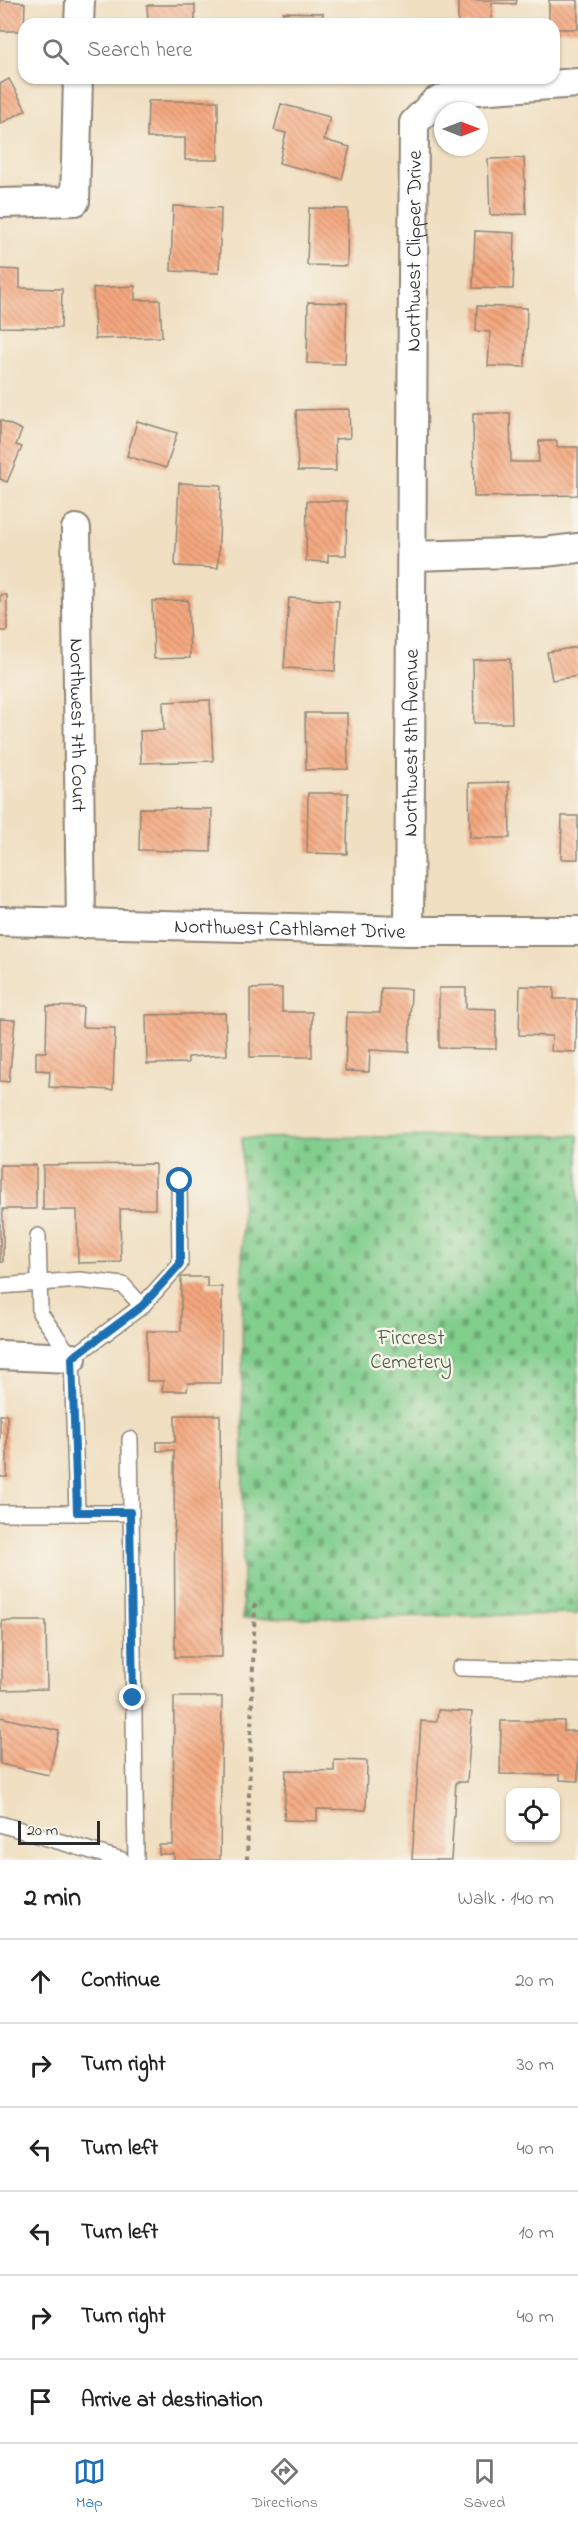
<!DOCTYPE html>
<meta charset="utf-8">
<style>
body{margin:0;font-family:"Indie Flower",sans-serif;background:#f2f2f2;color:#222}
.controls{position:absolute;right:18px;bottom:18px;display:grid;overflow:hidden;border-radius:12px;box-shadow:0 2px 4px #0004}
.controls button{width:54px;height:54px;display:grid;place-items:center;padding:0;border:0;border-bottom:2px solid #e0e0e0;background:#fff;color:#222;font:30px sans-serif}
.compass{position:absolute;left:434px;top:102px;width:54px;height:54px;border-radius:50%;background:#fff;box-shadow:0 2px 4px #0004;rotate:90deg}
.scale{position:absolute;left:18px;bottom:15px;width:82px;box-sizing:border-box;padding-left:6px;border:3px solid #2b2b2b;border-top:0;font-size:16px;line-height:21px;white-space:nowrap;color:#2b2b2b;-webkit-text-stroke:4px #f7f3e8;paint-order:stroke}
.stop{position:absolute;width:18px;height:18px;margin:-14px;border:4px solid #1f6fb2;border-radius:50%;background:#fff}
.stop.end{background:#1f6fb2;border-color:#fff;box-shadow:0 2px 6px #0008}
.list{margin:0;padding:0;list-style:none}
h2{display:flex;justify-content:space-between;align-items:center;height:78px;margin:0;padding:0 24px;font-size:26px}
h2 small{font-size:20px;font-weight:400;color:#767676}
.list li{display:grid;grid-template-columns:39px 1fr auto;gap:18px;align-items:center;box-sizing:border-box;height:84px;padding:0 24px;border-top:2px solid #e0e0e0}
.list b{display:block;font-size:22px;white-space:nowrap}
.list em{font-size:20px;font-style:normal;color:#767676}
.icon{flex:none;width:33px;height:33px;fill:none;stroke:currentColor;stroke-width:2;stroke-linecap:round;stroke-linejoin:round}
.map{position:relative;flex:none;width:578px;height:1860px;overflow:hidden}
.search{position:absolute;background:#fff;box-shadow:0 2px 4px #0004;left:18px;right:18px;top:18px;height:66px;display:flex;align-items:center;gap:15px;box-sizing:border-box;padding:0 21px;border-radius:18px;color:#767676;font-size:22px}
.sheet{height:582px;background:#fff}
nav{display:flex;justify-content:space-around;align-items:center;box-sizing:border-box;height:84px;border-top:2px solid #e0e0e0;background:#fff;font-size:16px;color:#767676}
nav a{display:grid;justify-items:center;gap:3px}
nav .on{color:#1f6fb2}
.map>svg:first-child{display:block}
.cemetery{fill:url(#cemetery-stones);stroke:#567c5c;stroke-width:1.5}
.building{fill:url(#building-back-hatch)}
.lines{fill:none;stroke-linecap:round;stroke-linejoin:round}
.service-casing{stroke:#8e8576;stroke-width:18}
.minor-casing{stroke:#8e8576;stroke-width:32}
.path{stroke:#8e8576;stroke-width:4;stroke-dasharray:4.5 4.5;stroke-linecap:butt}
.service{stroke:#fff;stroke-width:15}
.minor{stroke:#fff;stroke-width:28}
.route{stroke:#1f6fb2;stroke-width:8}
.labels{text-anchor:middle;stroke-width:5;stroke-linejoin:round;paint-order:stroke}
.street-label{font-size:21px;fill:#2b2b2b;stroke:#f7f3e8}
.park-label{font-size:21px;fill:#455c48;stroke:#f7f3e8}
</style>
<div class="map">
<svg width="578" height="1860" viewBox="0 0 578 1860">
<defs>
<pattern id="cemetery-stones" width="16" height="16" patternUnits="userSpaceOnUse" patternTransform="scale(1.5)"><rect width="16" height="16" fill="#81ce8d"/><path d="M2 7V4a2 2 0 0 1 4 0v3zM10 15v-3a2 2 0 0 1 4 0v3z" fill="#6aa773"/></pattern>
<pattern id="building-back-hatch" width="6" height="6" patternUnits="userSpaceOnUse" patternTransform="scale(1.5)"><rect width="6" height="6" fill="#f5a87f"/><path d="M-1 5l2 2M0 0l6 6M5-1l2 2" fill="none" stroke="#c78968"/></pattern>
</defs>
<rect width="100%" height="100%" fill="#f7f3e8"/>
<filter id="ink" filterUnits="userSpaceOnUse"><feTurbulence type="fractalNoise" baseFrequency=".0167" numOctaves="2"/><feDisplacementMap in="SourceGraphic" scale="12" xChannelSelector="R" yChannelSelector="G"/><feConvolveMatrix kernelMatrix="1 2 1 2 8 2 1 2 1" color-interpolation-filters="sRGB"/></filter>
<filter id="wash" filterUnits="userSpaceOnUse"><feTurbulence type="fractalNoise" baseFrequency=".008" numOctaves="4" result="noise"/><feDisplacementMap in="SourceGraphic" scale="24" xChannelSelector="R" yChannelSelector="G"/><feGaussianBlur stdDeviation="1.35" result="paint"/><feColorMatrix in="noise" values="0 0 0 0 0 0 0 0 0 0 0 0 0 0 0 0 0 1.4 0 .05"/><feComposite in="paint" operator="in"/></filter>
<g filter="url(#wash)">
<rect width="100%" height="100%" fill="#f0dfc1"/>
<polygon class="cemetery" points="578,1135 578,1614 243,1619 242,1138"/>
<g id="blocks">
<g class="building">
<polygon points="0,0 25,3 24,31 0,31"/>
<polygon points="458,0 517,0 516,4 492,3 491,24 458,24"/>
<polygon points="549,0 578,0 578,29 554,29 554,24 549,24"/>
<polygon points="147,5 195,5 195,24 148,24"/>
<polygon points="283,12 323,13 322,24 283,24"/>
<polygon points="9,79 26,110 0,124 0,84"/>
<polygon points="148,101 218,101 218,160 185,160 185,138 147,138"/>
<polygon points="281,104 330,117 324,140 350,147 342,179 279,163 286,133 274,130"/>
<polygon points="524,158 526,214 490,215 488,159"/>
<polygon points="173,206 221,208 219,273 171,271"/>
<polygon points="309,208 348,209 347,266 307,265"/>
<polygon points="475,231 515,233 513,289 473,288"/>
<polygon points="0,269 20,270 20,288 62,289 61,328 0,327"/>
<polygon points="135,286 135,300 160,300 162,337 95,339 93,288"/>
<polygon points="308,302 347,303 345,364 307,363"/>
<polygon points="477,306 527,308 525,367 488,366 490,332 476,331"/>
<polygon points="349,409 350,438 335,439 336,471 298,471 296,410"/>
<polygon points="473,413 510,413 511,462 539,462 539,441 557,441 557,447 578,447 578,495 474,497"/>
<polygon points="0,420 22,430 16,445 22,447 7,482 0,479"/>
<polygon points="137,421 177,433 166,468 127,456"/>
<polygon points="179,483 221,485 218,568 175,566"/>
<polygon points="307,501 347,501 346,555 328,555 328,562 306,561"/>
<rect x="0" y="595" width="7" height="36"/>
<polygon points="289,598 339,601 335,671 284,668"/>
<polygon points="188,600 190,658 154,659 152,601"/>
<polygon points="578,647 578,676 552,680 547,652"/>
<polygon points="510,659 512,723 474,723 473,660"/>
<polygon points="210,700 213,761 141,763 140,731 164,730 163,702"/>
<polygon points="305,713 347,713 348,769 306,770"/>
<polygon points="509,782 510,838 470,838 469,783"/>
<polygon points="308,793 348,793 347,854 307,853"/>
<polygon points="140,808 212,809 211,852 139,850"/>
<polygon points="562,816 578,816 578,859 561,859"/>
<polygon points="520,986 554,987 554,999 577,999 576,1052 551,1051 552,1036 519,1035"/>
<polygon points="282,988 282,1012 312,1012 312,1057 250,1057 250,989"/>
<polygon points="381,988 411,989 409,1052 370,1050 369,1072 345,1071 347,1012 380,1013"/>
<polygon points="439,988 466,988 466,1008 496,1009 496,1049 439,1048"/>
<polygon points="47,1006 83,1007 82,1027 115,1028 113,1090 49,1087 50,1071 36,1070 36,1052 46,1052"/>
<polygon points="225,1013 227,1055 188,1057 188,1063 147,1064 146,1015"/>
<polygon points="0,1019 15,1020 9,1082 0,1081"/>
<polygon points="155,1164 155,1209 120,1209 121,1262 78,1263 77,1210 43,1210 43,1165"/>
<polygon points="0,1165 36,1165 36,1209 3,1209 3,1262 0,1262"/>
<polygon points="181,1277 207,1277 207,1287 222,1287 221,1383 188,1383 187,1391 162,1391 163,1381 147,1381 147,1331 181,1331"/>
<rect x="0" y="1415" width="7" height="62"/>
<polygon points="175,1415 220,1415 222,1657 175,1657 174,1450 157,1451 157,1442 175,1442"/>
<polygon points="2,1621 46,1621 47,1689 2,1690"/>
<polygon points="174,1697 222,1697 220,1860 174,1860 174,1854 159,1854 159,1845 173,1845"/>
<polygon points="438,1710 472,1712 467,1782 456,1782 451,1860 412,1860 421,1721 437,1722"/>
<polygon points="0,1717 59,1731 49,1775 0,1764"/>
<polygon points="501,1721 564,1721 564,1731 578,1731 578,1781 560,1780 560,1775 500,1774"/>
<polygon points="334,1760 367,1761 366,1810 317,1809 317,1821 284,1820 286,1770 334,1771"/>
</g>
</g>
</g>
<g filter="url(#ink)">
<use href="#blocks" fill-opacity="0" stroke="#8e8576" stroke-width="1.5"/>
<g class="lines">
<defs>
<g id="service">
<polyline points="38,1236 40,1313 72,1358 77,1513"/>
<polyline points="0,1286 80,1280 123,1285 142,1306 72,1358"/>
<polyline points="142,1306 180,1264 179,1181"/>
<polyline points="130,1439 136,1860"/>
<polyline points="0,1513 130,1513"/>
<polyline points="460,1668 578,1671"/>
<polyline points="0,1824 122,1860"/>
</g>
<g id="minor">
<polyline points="79,24 80,0"/>
<polyline points="0,203 75,201 78,78"/>
<path id="s1" d="M76 529 81 924"/>
<polyline points="412,556 545,552 578,548"/>
<path id="s2" d="M0 921 409 931H578"/>
<path id="s3" d="M409 931 414 123 435 102 464 91 578 83"/>
<polyline points="0,1355 72,1358"/>
</g>
</defs>
<use href="#service" class="service-casing"/>
<use href="#minor" class="minor-casing"/>
<polyline class="path" points="247,1860 255,1601"/>
<use href="#service" class="service"/>
<use href="#minor" class="minor"/>
</g>
</g>
<g class="lines" filter="url(#ink)">
<polyline class="route" points="133,1698 130,1512 77,1512 72,1358 142,1306 180,1264 180,1181"/>
</g>
<g class="labels">
<g class="street-label">
<text dy="7" stroke="none"><textPath href="#s3" startOffset="680">Northwest Clipper Drive</textPath></text>
<text dy="7" stroke="none"><textPath href="#s1" startOffset="196">Northwest 7th Court</textPath></text>
<text dy="7" stroke="none"><textPath href="#s3" startOffset="188">Northwest 8th Avenue</textPath></text>
<text dy="7" stroke="none"><textPath href="#s2" startOffset="290">Northwest Cathlamet Drive</textPath></text>
</g>
<g class="park-label">
<text x="411" y="1344">Fircrest<tspan x="411" dy="24">Cemetery</tspan></text>
</g>
</g>
</svg>
<div class="controls">
<button><svg class="icon" aria-label="locate" viewBox="0 0 24 24"><circle cx="12" cy="12" r="6"/><path d="M12 2v4M12 18v4M2 12h4M18 12h4"/></svg></button>
</div>
<svg class="compass" viewBox="-18 -18 36 36"><path d="M0-13l5 13h-10z" fill="#e53935"/><path d="M0 13l5-13h-10z" fill="#767676"/></svg>
<div class="scale">20 m</div>
<div class="stop" style="left:180px;top:1181px"></div>
<div class="stop end" style="left:133px;top:1698px"></div>
<div class="search"><svg class="icon" aria-label="search" viewBox="0 0 24 24"><circle cx="10" cy="10" r="6"/><path d="M15 15l6 6"/></svg>Search here</div>
</div>
<section class="sheet">
<h2>2 min<small>Walk · 140 m</small></h2>
<ul class="list">
<li><svg class="icon" aria-label="ahead" viewBox="0 0 24 24"><path d="M12 20V5M6 11l6-6 6 6"/></svg><div><b>Continue</b></div><em>20 m</em></li>
<li><svg class="icon" aria-label="right" viewBox="0 0 24 24"><path d="M7 20v-9h11M14 6l5 5-5 5"/></svg><div><b>Turn right</b></div><em>30 m</em></li>
<li><svg class="icon" aria-label="left" viewBox="0 0 24 24"><path d="M17 20v-9H6M10 6l-5 5 5 5"/></svg><div><b>Turn left</b></div><em>40 m</em></li>
<li><svg class="icon" aria-label="left" viewBox="0 0 24 24"><path d="M17 20v-9H6M10 6l-5 5 5 5"/></svg><div><b>Turn left</b></div><em>10 m</em></li>
<li><svg class="icon" aria-label="right" viewBox="0 0 24 24"><path d="M7 20v-9h11M14 6l5 5-5 5"/></svg><div><b>Turn right</b></div><em>40 m</em></li>
<li><svg class="icon" aria-label="arrive" viewBox="0 0 24 24"><path d="M6 21V4h12l-3 4 3 4H6"/></svg><div><b>Arrive at destination</b></div></li>
</ul>
</section>
<nav>
<a class="on"><svg class="icon" aria-label="map" viewBox="0 0 24 24"><path d="M3 6l6-2 6 2 6-2v14l-6 2-6-2-6 2zM9 4v14M15 6v14"/></svg>Map</a>
<a><svg class="icon" aria-label="directions" viewBox="0 0 24 24"><path d="M12 3l9 9-9 9-9-9zM9 14v-3h6M13 9l2 2-2 2"/></svg>Directions</a>
<a><svg class="icon" aria-label="saved" viewBox="0 0 24 24"><path d="M7 4h10v16l-5-4-5 4z"/></svg>Saved</a>
</nav>
